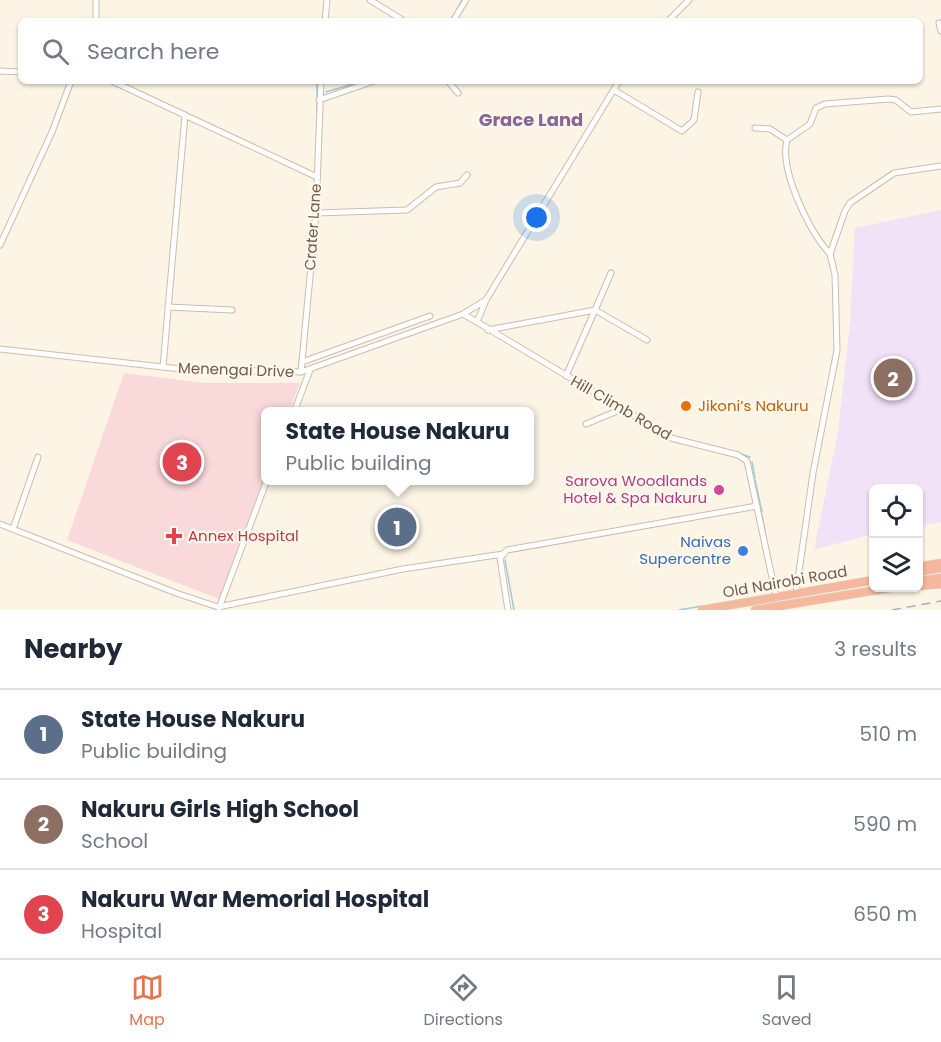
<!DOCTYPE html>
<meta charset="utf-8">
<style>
body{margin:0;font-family:Poppins,sans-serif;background:#f6f6f7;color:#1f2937}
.controls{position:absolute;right:18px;bottom:18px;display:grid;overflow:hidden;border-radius:9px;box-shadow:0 2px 4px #0004}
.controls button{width:54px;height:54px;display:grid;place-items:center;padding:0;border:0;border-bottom:2px solid #e0e1e3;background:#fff;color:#1f2937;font:30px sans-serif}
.you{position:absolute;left:537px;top:218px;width:21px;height:21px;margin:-15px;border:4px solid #fff;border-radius:50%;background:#1a73e8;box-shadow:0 0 0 9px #1a73e833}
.badge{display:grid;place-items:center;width:39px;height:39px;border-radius:50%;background:#e4744c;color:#fff;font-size:20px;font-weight:700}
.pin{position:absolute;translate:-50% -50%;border:3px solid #fff;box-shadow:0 2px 6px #0006}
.popup{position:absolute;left:261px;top:407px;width:273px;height:78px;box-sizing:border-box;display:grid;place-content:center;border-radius:9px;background:#fff;filter:drop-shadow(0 2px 4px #0005);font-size:20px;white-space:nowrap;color:#747a83}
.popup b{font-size:22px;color:#1f2937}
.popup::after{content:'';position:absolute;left:50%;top:100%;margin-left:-12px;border:12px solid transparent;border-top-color:#fff}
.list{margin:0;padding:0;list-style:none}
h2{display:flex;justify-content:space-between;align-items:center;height:78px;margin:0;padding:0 24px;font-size:26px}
h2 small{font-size:20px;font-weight:400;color:#747a83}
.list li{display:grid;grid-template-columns:39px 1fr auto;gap:18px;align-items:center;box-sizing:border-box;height:90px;padding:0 24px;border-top:2px solid #e0e1e3}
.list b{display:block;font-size:22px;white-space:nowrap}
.list p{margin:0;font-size:20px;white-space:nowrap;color:#747a83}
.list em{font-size:20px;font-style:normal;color:#747a83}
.icon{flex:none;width:33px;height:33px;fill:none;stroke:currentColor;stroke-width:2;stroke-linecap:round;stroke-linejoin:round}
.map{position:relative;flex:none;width:941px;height:610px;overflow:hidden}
.search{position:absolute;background:#fff;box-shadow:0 2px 4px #0004;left:18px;right:18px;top:18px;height:66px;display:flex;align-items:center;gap:15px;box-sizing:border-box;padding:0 21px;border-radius:9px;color:#747a83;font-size:22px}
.sheet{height:348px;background:#fff}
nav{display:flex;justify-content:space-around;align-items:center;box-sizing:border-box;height:84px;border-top:2px solid #e0e1e3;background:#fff;font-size:16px;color:#747a83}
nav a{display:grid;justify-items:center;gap:3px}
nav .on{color:#e4744c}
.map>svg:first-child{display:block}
.education{fill:#f1e2f8}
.medical{fill:#fad9db}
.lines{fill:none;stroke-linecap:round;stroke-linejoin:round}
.stream{stroke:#a0ccd7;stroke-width:1.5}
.minor-casing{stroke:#cebcac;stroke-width:7}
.highway-casing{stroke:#dbd4d0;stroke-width:9}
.minor{stroke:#fff;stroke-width:5}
.highway{stroke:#f5b89d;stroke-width:8}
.rail{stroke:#b7a4c6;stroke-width:1.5;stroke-dasharray:9 6;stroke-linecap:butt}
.food-dot{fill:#e8710a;stroke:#fff8ec;stroke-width:2}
.hotel-dot{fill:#d1479c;stroke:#fff8ec;stroke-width:2}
.health-dot{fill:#e0444e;stroke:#fff8ec;stroke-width:2}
.shop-dot{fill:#3f7fe0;stroke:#fff8ec;stroke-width:2}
.labels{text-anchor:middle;stroke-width:4.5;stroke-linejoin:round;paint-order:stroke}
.street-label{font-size:15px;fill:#755b4b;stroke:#fff8ec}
.food-label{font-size:15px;fill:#c56008;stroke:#fff8ec;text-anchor:start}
.hotel-label{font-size:15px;fill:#b23c85;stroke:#fff8ec;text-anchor:end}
.health-label{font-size:15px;fill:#be3a42;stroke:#fff8ec;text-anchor:start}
.shop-label{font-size:15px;fill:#366cbe;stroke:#fff8ec;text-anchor:end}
.quarter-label{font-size:18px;font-weight:bold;fill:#896698;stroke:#fff8ec}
</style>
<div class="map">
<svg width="941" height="610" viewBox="0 0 941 610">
<rect width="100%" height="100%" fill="#fcf4e5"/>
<polygon class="education" points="941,210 941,522 919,526 918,488 874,488 873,534 814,550 838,432 850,323 855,228"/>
<polygon class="medical" points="124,373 205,383 300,383 289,411 265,412 265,476 219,599 67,540"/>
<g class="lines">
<g class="stream">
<polyline points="457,9 462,0"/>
<polyline points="450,21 452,17"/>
<polyline points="326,92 363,81"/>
<polyline points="317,112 317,81"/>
<polyline points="741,454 750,457"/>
<polyline points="752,462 755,478"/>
<polyline points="755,480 762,512"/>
<polyline points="762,515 766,537"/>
<polyline points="671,518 679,517"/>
<polyline points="505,560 514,610"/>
<polyline points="679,610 702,606"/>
</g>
<defs>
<g id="minor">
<polyline points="370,0 404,21"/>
<polyline points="96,21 96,0"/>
<polyline points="325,21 327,0"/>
<polyline points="453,21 466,0"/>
<polyline points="668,21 689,0"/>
<polyline points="939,23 941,31"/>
<polyline points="0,71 21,72"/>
<polyline points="112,81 317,177"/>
<polyline points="448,81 458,93"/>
<polyline points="614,90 682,131 694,120 698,92"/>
<polyline points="319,100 374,81"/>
<polyline points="755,128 770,129 787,140"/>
<polyline points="316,213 407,210 436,187 460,183 467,175"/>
<polyline points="0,245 52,132 71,81"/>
<path d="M830 254C810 232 779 171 787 140L810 124 816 108 825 104 888 99 896 100 911 112 941 109"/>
<polyline points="168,307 232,310"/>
<polyline points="463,314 477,322 486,300"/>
<polyline points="477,322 671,438 738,455 747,461 776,596"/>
<polyline points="488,330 595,310 611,273"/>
<polyline points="0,349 181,369 301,372 463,314 486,300 619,81"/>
<polyline points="302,362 430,316"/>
<polyline points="163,367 185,115"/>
<polyline points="301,372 316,213 321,81"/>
<polyline points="566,376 595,310 647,340"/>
<polyline points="294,412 310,370"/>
<polyline points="586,424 622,409"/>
<polyline points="0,524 176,593 218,607 403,569 503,554"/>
<polyline points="13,529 38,457"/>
<polyline points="796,593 813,473 837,350 835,275 830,254 845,211 850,203 894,173 941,166"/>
<polyline points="219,608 267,480"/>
<polyline points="508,610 500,558 507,550 757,506"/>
</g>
<g id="highway">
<polyline points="918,567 941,563"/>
<polyline points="918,572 941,568"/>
<polyline points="918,581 941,578"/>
<polyline points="918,586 941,584"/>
<polyline points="702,610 874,580"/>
<polyline points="755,610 889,588"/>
</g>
</defs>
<use href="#minor" class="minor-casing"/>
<use href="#highway" class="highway-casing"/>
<use href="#minor" class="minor"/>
<use href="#highway" class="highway"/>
<polyline class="rail" points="892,610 941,601"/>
</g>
<circle class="food-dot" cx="686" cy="406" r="6"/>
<circle class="hotel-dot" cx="719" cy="490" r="6"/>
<path class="health-dot" d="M171 527h6v6h6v6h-6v6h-6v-6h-6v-6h6z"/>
<circle class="shop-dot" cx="743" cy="551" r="6"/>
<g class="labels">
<g class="street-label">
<text transform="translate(313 227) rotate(-86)" y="5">Crater Lane</text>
<text transform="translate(236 370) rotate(2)" y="5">Menengai Drive</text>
<text transform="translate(621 408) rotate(30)" y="5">Hill Climb Road</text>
<text transform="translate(785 582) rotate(-10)" y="5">Old Nairobi Road</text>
</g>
<g class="food-label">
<text x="698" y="411">Jikoni’s Nakuru</text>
</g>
<g class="hotel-label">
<text x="707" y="486">Sarova Woodlands<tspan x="707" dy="17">Hotel &amp; Spa Nakuru</tspan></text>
</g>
<g class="health-label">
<text x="188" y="541">Annex Hospital</text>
</g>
<g class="shop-label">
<text x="731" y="547">Naivas<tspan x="731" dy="17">Supercentre</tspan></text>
</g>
<g class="quarter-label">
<text x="531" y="126">Grace Land</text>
</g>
</g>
</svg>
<div class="controls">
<button><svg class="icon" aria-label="locate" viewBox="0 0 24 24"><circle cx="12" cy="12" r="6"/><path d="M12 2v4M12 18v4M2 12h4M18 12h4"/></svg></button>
<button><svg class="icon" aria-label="layers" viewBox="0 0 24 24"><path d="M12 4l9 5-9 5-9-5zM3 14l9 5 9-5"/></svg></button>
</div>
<div class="you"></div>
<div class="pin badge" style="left:397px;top:527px;background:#5c6f8a">1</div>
<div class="popup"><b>State House Nakuru</b>Public building</div>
<div class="pin badge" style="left:893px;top:378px;background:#8d6e63">2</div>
<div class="pin badge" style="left:182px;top:462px;background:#e0444e">3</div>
<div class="search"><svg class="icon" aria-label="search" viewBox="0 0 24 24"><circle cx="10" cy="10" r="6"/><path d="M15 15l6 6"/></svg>Search here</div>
</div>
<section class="sheet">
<h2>Nearby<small>3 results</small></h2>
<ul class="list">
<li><span class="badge" style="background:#5c6f8a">1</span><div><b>State House Nakuru</b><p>Public building</p></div><em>510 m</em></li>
<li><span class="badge" style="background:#8d6e63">2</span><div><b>Nakuru Girls High School</b><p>School</p></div><em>590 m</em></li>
<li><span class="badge" style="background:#e0444e">3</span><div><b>Nakuru War Memorial Hospital</b><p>Hospital</p></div><em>650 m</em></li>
</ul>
</section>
<nav>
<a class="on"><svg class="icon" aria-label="map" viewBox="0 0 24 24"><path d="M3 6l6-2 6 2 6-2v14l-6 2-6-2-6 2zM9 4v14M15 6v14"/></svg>Map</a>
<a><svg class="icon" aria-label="directions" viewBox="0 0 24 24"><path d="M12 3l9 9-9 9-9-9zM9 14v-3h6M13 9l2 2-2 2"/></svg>Directions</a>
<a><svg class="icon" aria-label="saved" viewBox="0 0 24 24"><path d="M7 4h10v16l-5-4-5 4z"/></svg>Saved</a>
</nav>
